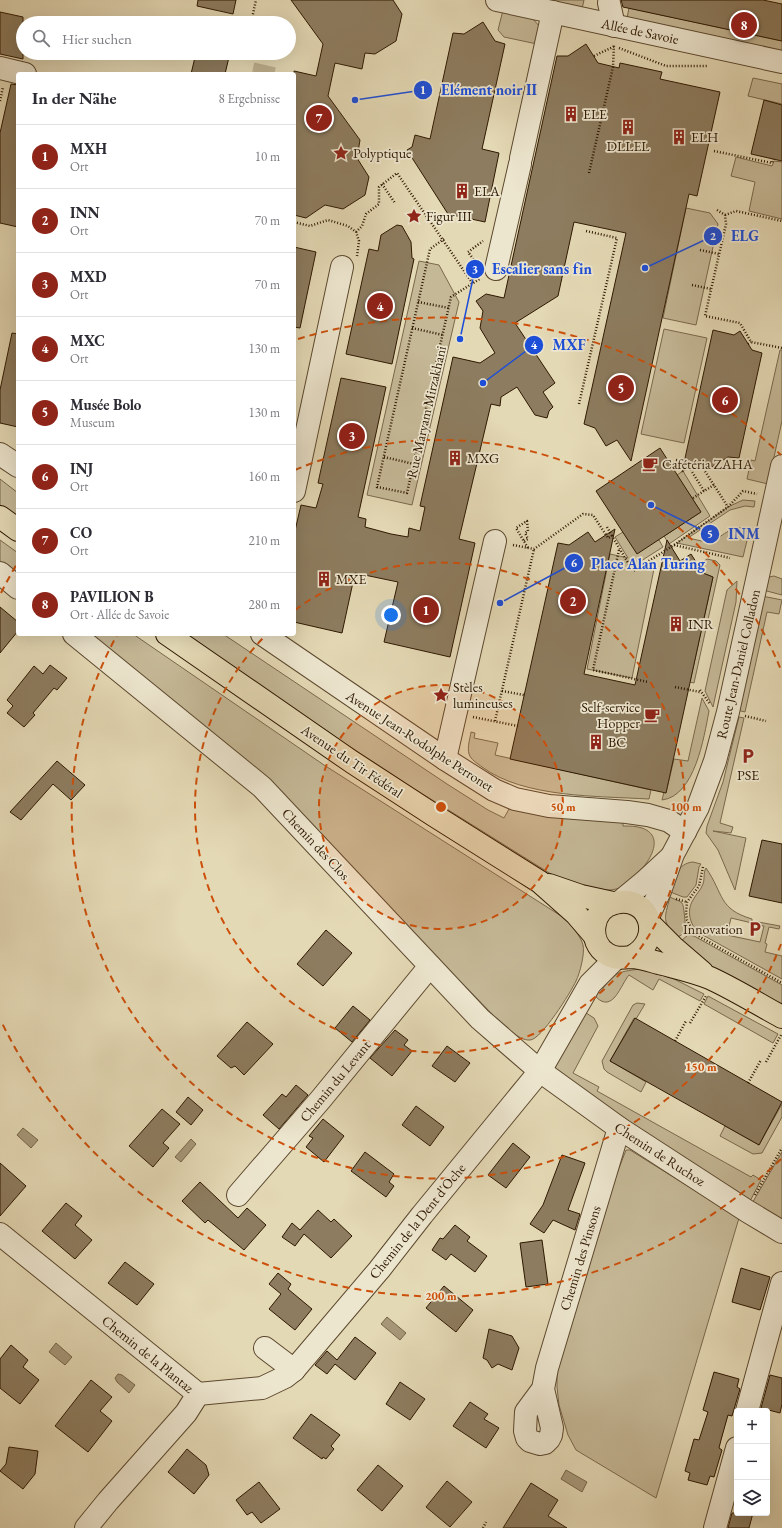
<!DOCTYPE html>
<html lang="de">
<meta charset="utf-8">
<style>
body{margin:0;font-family:"EB Garamond",serif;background:#f7f7f7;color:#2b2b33}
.controls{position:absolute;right:12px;bottom:12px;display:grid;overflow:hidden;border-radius:4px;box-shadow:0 4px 16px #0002}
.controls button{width:36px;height:36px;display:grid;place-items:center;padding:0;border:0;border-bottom:1px solid #e1e1e2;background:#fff;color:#2b2b33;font:20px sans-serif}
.you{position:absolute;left:391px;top:615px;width:14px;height:14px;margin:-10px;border:3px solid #fff;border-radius:50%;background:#1a73e8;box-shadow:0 0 0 6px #1a73e833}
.badge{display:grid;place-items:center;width:26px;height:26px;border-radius:50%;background:#8f2418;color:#fff;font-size:13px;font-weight:700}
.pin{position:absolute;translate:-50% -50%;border:2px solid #fff;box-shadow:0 1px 4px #0006}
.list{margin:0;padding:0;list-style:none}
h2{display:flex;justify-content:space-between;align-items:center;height:52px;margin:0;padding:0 16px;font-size:17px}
h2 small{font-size:13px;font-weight:400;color:#7c7c81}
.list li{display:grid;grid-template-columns:26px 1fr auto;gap:12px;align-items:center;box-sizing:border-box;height:64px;padding:0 16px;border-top:1px solid #e1e1e2}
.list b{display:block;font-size:15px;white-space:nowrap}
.list p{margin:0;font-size:13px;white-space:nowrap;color:#7c7c81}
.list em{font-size:13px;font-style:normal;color:#7c7c81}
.icon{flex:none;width:22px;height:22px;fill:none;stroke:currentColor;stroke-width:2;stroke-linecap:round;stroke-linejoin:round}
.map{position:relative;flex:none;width:782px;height:1528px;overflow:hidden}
.search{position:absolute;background:#fff;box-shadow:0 4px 16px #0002;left:16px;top:16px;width:280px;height:44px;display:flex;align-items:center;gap:10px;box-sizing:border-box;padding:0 14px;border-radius:22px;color:#7c7c81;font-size:15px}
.panel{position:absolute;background:#fff;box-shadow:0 4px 16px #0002;left:16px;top:72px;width:280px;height:564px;border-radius:4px}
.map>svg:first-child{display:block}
.green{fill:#c5b896;stroke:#7a684c}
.water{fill:#a69778;stroke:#766448}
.building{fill:#8d7c5f;stroke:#2e1801}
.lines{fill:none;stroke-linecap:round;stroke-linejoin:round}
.minor-tunnel{stroke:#c0b291;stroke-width:22;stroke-dasharray:22 11;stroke-linecap:butt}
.minor-casing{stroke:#5c482e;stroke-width:24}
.major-casing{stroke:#2e1801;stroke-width:24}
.path{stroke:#2e1801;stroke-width:2.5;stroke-dasharray:1 2;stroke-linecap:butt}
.minor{stroke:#ede6cf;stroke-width:22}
.major{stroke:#e4d9b5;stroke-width:22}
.ring{fill:none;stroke:#cc4f0a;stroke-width:2;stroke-dasharray:7 5}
.labels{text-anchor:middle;stroke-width:3.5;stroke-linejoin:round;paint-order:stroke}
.street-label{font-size:14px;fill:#2e1801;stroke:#ede6cf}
.poi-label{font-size:14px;fill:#2e1801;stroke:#ede6cf;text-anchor:start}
.centre{fill:#cc4f0a;stroke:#ede6cf;stroke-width:2}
.ring-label{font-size:12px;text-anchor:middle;font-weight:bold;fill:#cc4f0a;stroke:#ede6cf;stroke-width:3.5;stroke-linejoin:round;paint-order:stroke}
.leader{fill:none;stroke:#1d4ed8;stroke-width:1.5}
.callout-dot{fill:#1d4ed8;stroke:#ede6cf;stroke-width:1.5}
.mark-label{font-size:12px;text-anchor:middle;font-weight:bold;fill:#fff}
.callout-label{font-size:15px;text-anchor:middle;font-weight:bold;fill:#1d4ed8;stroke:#ede6cf;stroke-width:3.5;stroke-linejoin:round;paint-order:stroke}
</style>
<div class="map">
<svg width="782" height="1528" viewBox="0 0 782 1528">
<rect width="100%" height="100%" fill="#e4d9b5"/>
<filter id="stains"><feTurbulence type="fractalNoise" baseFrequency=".005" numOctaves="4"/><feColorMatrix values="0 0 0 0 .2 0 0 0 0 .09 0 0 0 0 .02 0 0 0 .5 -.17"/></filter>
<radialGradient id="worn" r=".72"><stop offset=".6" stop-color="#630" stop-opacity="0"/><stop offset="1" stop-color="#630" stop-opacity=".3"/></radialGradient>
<g class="green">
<polygon points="542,0 584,0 582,9"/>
<polygon points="629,8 782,41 782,53 627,18"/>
<polygon points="503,10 532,18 540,27 537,44 504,37 498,30"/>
<polygon points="753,78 782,84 782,104 748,96"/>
<polygon points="736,157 772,166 774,161 782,162 782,219 749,211 755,182 731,176"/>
<polygon points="686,208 710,213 718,224 696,325 663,318"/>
<polygon points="419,261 439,265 459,302 412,505 367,495"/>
<polygon points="664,329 707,338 684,443 641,434"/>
<polygon points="780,350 782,350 782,421 768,484 747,479 751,460 755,461"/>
<polygon points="683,471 710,516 669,544 664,536 701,512 677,475"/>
<polygon points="0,479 18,493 18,517 0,505"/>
<path d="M743 500 755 501 754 507 745 506 730 510 688 538 711 543C724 534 733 525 750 528L743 557 677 543 728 507Z"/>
<polygon points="623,532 659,540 663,547 641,561 655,564 632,678 587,669 610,554 628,558 615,537"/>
<polygon points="0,540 18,553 18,580 0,566"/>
<polygon points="707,559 716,561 720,565 694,683 690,682 713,577 703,573 698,566"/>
<polygon points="774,576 782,579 782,595 763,590 769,577"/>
<polygon points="737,581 736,602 713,707 705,691 727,590"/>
<polygon points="762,596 782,600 779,614 767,612 745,712 737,710"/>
<path d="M86 634H133L324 765 569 921C573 928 581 937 583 945 585 953 580 973 576 981 571 992 541 1040 530 1040 518 1041 504 1024 495 1017L290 807Z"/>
<path d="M186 634H223L447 784 488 810 504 818 509 809 555 817 623 821V826C629 826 636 826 642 828 672 839 639 876 624 886 620 888 614 890 609 890 600 891 591 887 582 885L580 889 567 884 413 788 346 744Z"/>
<path d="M702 698 709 711C704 737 695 796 662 800L664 792 666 793 674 759 688 761Z"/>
<polygon points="739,717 744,718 720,823 733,827 731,833 713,831 746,838 735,890 718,850 706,833 707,826 723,782"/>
<path d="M471 732 475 733 474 738 498 743 495 755 651 790 649 799C598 796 524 798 482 767 477 763 471 760 469 754 467 747 470 739 471 732Z"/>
<path d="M693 862 701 864 699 867 696 885 687 897H683L668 891C673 879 678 863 693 862Z"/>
<path d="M706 868C724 894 718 909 752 919V923L731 918 727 935 760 942 764 926 757 925 758 922 780 926 779 929 769 927 765 943 767 944 765 952 782 956V979L701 934C690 927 686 911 693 900 696 894 701 890 703 884 705 878 703 873 706 868Z"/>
<path d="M670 897C673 899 679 900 682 903 684 904 686 930 685 932 683 934 679 936 677 938 662 920 664 920 670 897Z"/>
<polygon points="688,935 694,936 782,985 782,1005 711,967 681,941"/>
<path d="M640 969 672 978 704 994 700 1001 659 979 653 990 629 975C621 984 613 1014 596 997L595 991 600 993C613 973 616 972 640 969Z"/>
<polygon points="708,996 778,1034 773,1043 704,1004"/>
<polygon points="637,1003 645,1004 636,1019 634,1018 610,1061 646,1082 641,1092 607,1072 604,1069 602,1061 633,1005"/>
<polygon points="583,1011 594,1018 598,1026 573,1073 599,1087 597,1091 751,1177 753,1175 761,1180 748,1205 548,1072"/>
<polygon points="782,1104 782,1117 762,1153 753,1154 720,1136 725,1126 759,1145"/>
<polygon points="626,1150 630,1150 739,1218 656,1498 576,1450 568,1435 559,1405 557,1387 557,1372 561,1356 611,1189"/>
<polygon points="782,1152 782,1221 751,1205"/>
</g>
<g class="water">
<polygon points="23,1128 38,1140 31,1148 17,1135"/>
<polygon points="191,1139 196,1144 181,1162 175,1157"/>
<polygon points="387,1317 406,1333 400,1340 381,1324"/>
<polygon points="56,1343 72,1357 65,1365 49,1352"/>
<polygon points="118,1374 122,1375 135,1385 129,1393 117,1382 115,1378"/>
<polygon points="566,1470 587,1482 582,1492 561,1479"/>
</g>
<g class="building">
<polygon points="198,0 236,0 233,14 197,6"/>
<polygon points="291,0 393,0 402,14 396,41 375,54 365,53 362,69 335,63 328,96 360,140 357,158 369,177 365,195 343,209 325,205 306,218 294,215 294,71 316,76 323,44"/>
<polygon points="621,0 763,0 782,4 782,41 623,7"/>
<polygon points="0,12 23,17 23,59 0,54"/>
<polygon points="483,22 495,41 505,44 482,149 499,153 485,222 448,214 407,150 412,147 415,135 430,139 453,33 464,34"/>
<polygon points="586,44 598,63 619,68 620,63 662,72 660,79 720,92 697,196 689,194 631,461 617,440 606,446 595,428 584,424 626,233 574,222 558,296 515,323 555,383 543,392 553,407 549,411 547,418 535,415 517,387 501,397 500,406 491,404 459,539 475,543 450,657 384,642 398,582 355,573 342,633 294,622 294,535 301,505 316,508 323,484 318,483 341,378 386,387 358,517 366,519 365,527 391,534 408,537 409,528 420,531 425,507 420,506 453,357 480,363 495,353 480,328 483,311 476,301 486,294 504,298 557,56 568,56"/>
<polygon points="196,53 207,53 229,57 225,74 191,74"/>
<polygon points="11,84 18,85 18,227 0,223 0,133"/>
<polygon points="764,100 782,105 782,161 751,154"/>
<polygon points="397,225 402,226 411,242 412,258 414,259 392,364 346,354 369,249 378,251 381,235"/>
<polygon points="294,247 316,252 300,328 294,327"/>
<polygon points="713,330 734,335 740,331 752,350 762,353 739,458 728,457 709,469 703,459 682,472"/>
<polygon points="12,333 18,334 18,427 0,423 0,390"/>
<polygon points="660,448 701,512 637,554 596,491"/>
<polygon points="615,529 584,674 635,685 667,540 680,561 691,554 703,573 713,577 666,793 510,759 558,543 569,545 588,532 595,542"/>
<polygon points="0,607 18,622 18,631 0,653"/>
<polygon points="50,665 67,678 57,690 54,688 33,713 35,715 24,727 7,713 13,706 7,700 34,666 43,674"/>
<polygon points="57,761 85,785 71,800 53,784 21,820 10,812"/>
<polygon points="762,840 782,844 782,903 749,896"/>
<polygon points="326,930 352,953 323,986 297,964"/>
<polygon points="353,1006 370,1020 352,1042 335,1028"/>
<polygon points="635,1018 782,1102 759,1145 610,1061"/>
<polygon points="247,1022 273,1044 244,1075 235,1066 231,1068 217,1056"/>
<polygon points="395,1030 408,1040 404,1045 412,1051 392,1076 370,1058"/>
<polygon points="447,1046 470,1063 455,1082 432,1066"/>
<polygon points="296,1085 308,1095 279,1129 263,1115 282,1094 286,1097"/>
<polygon points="188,1097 203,1110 191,1125 176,1112"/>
<polygon points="416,1106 444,1127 430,1146 402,1125"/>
<polygon points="162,1109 180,1124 163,1143 169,1148 153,1167 129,1146"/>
<polygon points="323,1119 344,1136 324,1162 306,1147 313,1138 309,1136"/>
<polygon points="513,1143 530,1157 506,1188 488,1175"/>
<polygon points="365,1152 394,1174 389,1182 394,1186 386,1197 351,1171"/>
<polygon points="562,1155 585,1163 568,1210 580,1214 575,1230 553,1220 544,1233 530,1224 543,1205"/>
<polygon points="0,1163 26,1186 0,1216"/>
<polygon points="200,1182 238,1218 247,1208 266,1225 244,1250 208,1220 205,1223 182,1201"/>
<polygon points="66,1203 82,1216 75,1225 92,1240 75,1259 42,1231"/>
<polygon points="318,1210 331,1222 334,1219 352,1236 331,1258 304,1234 295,1246 282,1237 292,1223 300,1230"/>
<polygon points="455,1225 470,1237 467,1241 487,1256 475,1272 451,1254 446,1260 432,1250 440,1238 443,1239"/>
<polygon points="542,1240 548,1284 526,1287 520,1243"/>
<polygon points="125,1262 154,1284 137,1305 108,1283"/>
<polygon points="741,1268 770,1277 760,1310 732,1302"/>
<polygon points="278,1273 291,1284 288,1289 312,1309 295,1330 269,1309 281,1294 269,1284"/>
<polygon points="444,1286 473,1310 456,1332 426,1308"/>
<polygon points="489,1329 512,1336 519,1348 512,1370 498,1364 492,1368 487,1360 483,1358"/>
<polygon points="355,1337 376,1353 355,1380 335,1364 327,1374 315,1365 327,1351 337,1360"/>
<polygon points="11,1345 28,1360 23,1367 39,1380 20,1404 0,1388 0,1359"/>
<polygon points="714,1372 739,1379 737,1387 740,1389 732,1416 728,1415 721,1440 719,1448 722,1450 714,1477 710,1476 707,1485 688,1480 690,1473 685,1471 694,1439 699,1440 708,1412 703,1410"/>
<polygon points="770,1375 782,1378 782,1404 780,1413 761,1408"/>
<polygon points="91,1380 112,1397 100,1411 112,1421 88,1452 55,1426"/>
<polygon points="400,1382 425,1399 410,1420 386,1404"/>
<polygon points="470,1402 488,1414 484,1419 499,1428 486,1448 453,1426"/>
<polygon points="311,1414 340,1435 331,1446 334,1449 326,1459 323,1457 322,1459 293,1438"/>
<polygon points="9,1447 38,1451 35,1474 23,1489 0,1471 6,1464"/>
<polygon points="187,1449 206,1465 209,1475 194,1494 168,1472"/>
<polygon points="378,1465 403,1486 382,1511 357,1490"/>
<polygon points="447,1481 472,1502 450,1527 426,1507"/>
<polygon points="259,1482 280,1509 261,1523 252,1512 247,1515 236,1500"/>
<polygon points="531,1483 558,1500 548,1516 567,1528 503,1528"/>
<polygon points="732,1513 753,1513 749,1528 728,1528"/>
</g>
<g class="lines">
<polyline class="minor-tunnel" points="263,74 265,65"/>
<defs>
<g id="minor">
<polyline points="497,0 782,62"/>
<polyline points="609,3 614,26"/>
<polyline points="0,68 25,74"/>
<polyline points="521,158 553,12"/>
<polyline points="496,269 520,164"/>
<polyline points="0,454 18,466"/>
<polyline points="294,491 342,267"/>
<polyline points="0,573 18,588"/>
<polyline points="74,634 262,787 480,1019 540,1071 619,1128 747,1211 782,1232"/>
<polyline points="262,634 445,759 494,790 515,799 549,806 627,812 648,815 669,821 685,832"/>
<polyline points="445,759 495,541"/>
<polyline points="621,901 644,882 670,858"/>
<polyline points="648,917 660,891 673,854 698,807 715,761 728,712 782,466"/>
<polyline points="238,1195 321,1099 430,966"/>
<polyline points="0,1234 198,1394 186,1413 108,1501 86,1528"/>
<polyline points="265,1348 294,1370"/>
<polyline points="543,1389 552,1428 551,1435 549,1439 545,1443 540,1444 530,1441 527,1438 525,1431 526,1412 543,1389 547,1368 619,1128"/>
<polyline points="198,1394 262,1388 285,1377 294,1370 379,1270 422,1215 540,1071 590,984 616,958"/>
<polyline points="747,1411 782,1283"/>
<polyline points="715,1528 737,1448"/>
</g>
<g id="major">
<polyline points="0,517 18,530"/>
<polyline points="167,634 352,762 435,816 540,882 576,914 594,935"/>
<polyline points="549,885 581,896 613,903"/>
<polyline points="651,925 673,947 702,972"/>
<path d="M631 957C665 940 650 894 615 903 591 908 587 942 607 954 615 959 622 958 631 957 640 957 654 962 663 964 678 968 695 972 710 978 734 989 758 1004 782 1017"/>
</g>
</defs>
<use href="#minor" class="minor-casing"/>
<use href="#major" class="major-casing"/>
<g class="path">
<polyline points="251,23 256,0"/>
<polyline points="619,48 666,66 707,66"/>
<polyline points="594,56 615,46"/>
<polyline points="0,101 3,87"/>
<polyline points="714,151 772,163 773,159"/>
<polyline points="589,173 613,67 614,44"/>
<polyline points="382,184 395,203"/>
<polyline points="717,210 725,215 726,224 705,316 740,323 751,342 782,348"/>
<polyline points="725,215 736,211 782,221"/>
<polyline points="294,222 310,226 328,220 348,226 356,232 359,241 357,256"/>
<polyline points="356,232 362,226 366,214 379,204 379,187 397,173 473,284"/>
<polyline points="444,239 430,249 377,487 407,493 451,297 481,278"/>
<polyline points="700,250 719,254"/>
<polyline points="477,264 468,252 483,241"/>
<polyline points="692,285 711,289"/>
<polyline points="418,302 449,308"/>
<polyline points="412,328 443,335"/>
<polyline points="748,344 751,342"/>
<polyline points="579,404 617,238 586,231"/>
<polyline points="384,457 414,464"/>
<polyline points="676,460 701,465 728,507"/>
<polyline points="689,467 704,491 714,485"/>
<polyline points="693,498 704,491"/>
<polyline points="607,527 612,536"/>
<polyline points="524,541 528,539 525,533 528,531 527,521 516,528 528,548"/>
<polyline points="513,545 534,549 583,514 593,515 608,538 612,536 633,571 674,545 728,507 743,491 757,494"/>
<polyline points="674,545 730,558"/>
<polyline points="619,550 593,670 648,682"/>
<polyline points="675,687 700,692"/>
<polyline points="700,690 710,704"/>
<polyline points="502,691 524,695"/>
<polyline points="745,716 766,721"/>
<polyline points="473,717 518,726"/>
<polyline points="495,721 534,549"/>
<polyline points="703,867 699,886 687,902 686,913 687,920 692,930 700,937 782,983"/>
<polyline points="676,899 687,902"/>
<polyline points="690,1023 706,996"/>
<polyline points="675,1041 686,1021"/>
<polyline points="766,1062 781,1035"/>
<polyline points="748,1083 761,1060"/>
<polyline points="755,1195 782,1148"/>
<polyline points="483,1528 486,1522"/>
</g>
<use href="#minor" class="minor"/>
<use href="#major" class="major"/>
</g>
<circle cx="441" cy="807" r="122" fill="#cc4f0a" fill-opacity=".12"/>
<g class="ring">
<circle cx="441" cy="807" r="122"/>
<path d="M295 610A245 245 0 1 1 266 635"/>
<path d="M781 944A367 367 0 1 1 117 635M295 470A367 367 0 0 1 781 670"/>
<path d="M781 1159A489 489 0 0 1 1 1021M1 593A489 489 0 0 1 18 562M298 339A489 489 0 0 1 781 455"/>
</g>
<defs>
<symbol id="building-bare" viewBox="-9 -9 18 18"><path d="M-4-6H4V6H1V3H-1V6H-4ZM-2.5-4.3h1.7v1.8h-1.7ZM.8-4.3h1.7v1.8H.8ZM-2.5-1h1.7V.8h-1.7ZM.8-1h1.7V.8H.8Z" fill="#8f2418" stroke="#ede6cf" stroke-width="2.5" paint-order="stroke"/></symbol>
<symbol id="sight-bare" viewBox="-9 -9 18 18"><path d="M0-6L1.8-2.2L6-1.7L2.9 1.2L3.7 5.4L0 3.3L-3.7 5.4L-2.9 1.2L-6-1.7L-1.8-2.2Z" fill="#8f2418" stroke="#ede6cf" stroke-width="2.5" paint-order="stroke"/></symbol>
<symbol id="cafe-bare" viewBox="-9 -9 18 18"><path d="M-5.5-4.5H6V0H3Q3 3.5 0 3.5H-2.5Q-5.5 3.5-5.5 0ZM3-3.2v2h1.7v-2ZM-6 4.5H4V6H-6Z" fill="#8f2418" stroke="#ede6cf" stroke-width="2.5" paint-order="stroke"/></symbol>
<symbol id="parking-bare" viewBox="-9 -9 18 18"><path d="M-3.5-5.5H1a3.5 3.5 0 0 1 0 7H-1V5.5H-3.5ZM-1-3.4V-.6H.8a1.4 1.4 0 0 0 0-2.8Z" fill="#8f2418" stroke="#ede6cf" stroke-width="2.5" paint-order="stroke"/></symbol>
</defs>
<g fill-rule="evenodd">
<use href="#building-bare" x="560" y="103" width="22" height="22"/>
<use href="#building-bare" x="617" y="116" width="22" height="22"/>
<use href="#building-bare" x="668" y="126" width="22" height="22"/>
<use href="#sight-bare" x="330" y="142" width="22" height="22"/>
<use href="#building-bare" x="451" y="180" width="22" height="22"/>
<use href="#sight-bare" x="403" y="205" width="22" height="22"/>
<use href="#building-bare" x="444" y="447" width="22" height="22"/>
<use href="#cafe-bare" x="639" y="453" width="22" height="22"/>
<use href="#building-bare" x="313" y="568" width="22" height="22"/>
<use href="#building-bare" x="665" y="613" width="22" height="22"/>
<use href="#sight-bare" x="430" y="684" width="22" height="22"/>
<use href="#cafe-bare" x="641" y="704" width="22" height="22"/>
<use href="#building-bare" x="585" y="731" width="22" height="22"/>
<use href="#parking-bare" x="737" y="745" width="22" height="22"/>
<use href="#parking-bare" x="744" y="918" width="22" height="22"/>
</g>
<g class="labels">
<g class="street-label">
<text transform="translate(640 31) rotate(12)" y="5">Allée de Savoie</text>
<text transform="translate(426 412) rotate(-77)" y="5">Rue Maryam Mirzakhani</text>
<text transform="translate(738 664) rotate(-77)" y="5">Route Jean-Daniel Colladon</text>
<text transform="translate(420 741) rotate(33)" y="5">Avenue Jean-Rodolphe Perronet</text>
<text transform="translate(352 761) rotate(34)" y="5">Avenue du Tir Fédéral</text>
<text transform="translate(316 844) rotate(47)" y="5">Chemin des Clos</text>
<text transform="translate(335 1081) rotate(-50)" y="5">Chemin du Levant</text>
<text transform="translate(660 1154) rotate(33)" y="5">Chemin de Ruchoz</text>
<text transform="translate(417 1221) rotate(-51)" y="5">Chemin de la Dent d'Oche</text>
<text transform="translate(580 1258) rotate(-73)" y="5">Chemin des Pinsons</text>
<text transform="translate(148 1354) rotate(39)" y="5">Chemin de la Plantaz</text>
</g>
<g class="poi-label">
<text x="583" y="119">ELE</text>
<text x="691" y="142">ELH</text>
<text x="628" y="151" text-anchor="middle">DLLEL</text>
<text x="353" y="158">Polyptique</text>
<text x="474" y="196">ELA</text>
<text x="426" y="221">Figur III</text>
<text x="467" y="463">MXG</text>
<text x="662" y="469">Cafétéria ZAHA</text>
<text x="336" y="584">MXE</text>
<text x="688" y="629">INR</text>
<text x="453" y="692">Stèles<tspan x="453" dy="16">lumineuses</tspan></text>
<text x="640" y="712" text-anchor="end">Self-service<tspan x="640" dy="16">Hopper</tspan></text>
<text x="608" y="747">BC</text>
<text x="748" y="780" text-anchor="middle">PSE</text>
<text x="743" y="934" text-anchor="end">Innovation</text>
</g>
</g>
<circle cx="441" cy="807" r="6" class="centre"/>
<g class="ring-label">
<text x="563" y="811">50 m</text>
<text x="686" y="811">100 m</text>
<text x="701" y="1071">150 m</text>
<text x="441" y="1300">200 m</text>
</g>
<path class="leader" d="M355 100L423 90M645 268L713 236M460 339L475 269M483 383L534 345M651 505L710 534M500 603L574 563"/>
<g class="callout-dot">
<circle cx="355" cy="100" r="4"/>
<circle cx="645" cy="268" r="4"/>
<circle cx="460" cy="339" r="4"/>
<circle cx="483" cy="383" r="4"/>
<circle cx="651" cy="505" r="4"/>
<circle cx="500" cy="603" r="4"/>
<circle cx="423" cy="90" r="10"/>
<circle cx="713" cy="236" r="10"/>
<circle cx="475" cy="269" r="10"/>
<circle cx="534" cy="345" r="10"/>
<circle cx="710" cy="534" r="10"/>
<circle cx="574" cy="563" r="10"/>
</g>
<g class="mark-label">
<text x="423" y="94">1</text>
<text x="713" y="240">2</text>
<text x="475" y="273">3</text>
<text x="534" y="349">4</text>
<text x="710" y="538">5</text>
<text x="574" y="567">6</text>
</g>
<g class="callout-label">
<text x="489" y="95">Elément noir II</text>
<text x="745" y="241">ELG</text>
<text x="542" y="274">Escalier sans fin</text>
<text x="569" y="350">MXF</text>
<text x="744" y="539">INM</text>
<text x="648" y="569">Place Alan Turing</text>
</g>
<rect width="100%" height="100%" filter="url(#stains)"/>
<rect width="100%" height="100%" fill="url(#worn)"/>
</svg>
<div class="controls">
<button>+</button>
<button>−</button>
<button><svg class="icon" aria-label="layers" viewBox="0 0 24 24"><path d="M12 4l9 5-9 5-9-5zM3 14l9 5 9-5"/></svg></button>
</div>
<div class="you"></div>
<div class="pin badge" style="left:426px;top:610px">1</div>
<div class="pin badge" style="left:573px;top:601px">2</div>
<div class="pin badge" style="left:352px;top:436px">3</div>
<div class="pin badge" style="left:380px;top:306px">4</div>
<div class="pin badge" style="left:621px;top:388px">5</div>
<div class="pin badge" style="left:725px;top:400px">6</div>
<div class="pin badge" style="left:319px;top:118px">7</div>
<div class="pin badge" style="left:744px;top:25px">8</div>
<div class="search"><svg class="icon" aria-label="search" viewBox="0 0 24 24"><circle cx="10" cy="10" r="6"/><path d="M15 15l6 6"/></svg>Hier suchen</div>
<section class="panel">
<h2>In der Nähe<small>8 Ergebnisse</small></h2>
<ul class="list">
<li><span class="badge">1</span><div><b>MXH</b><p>Ort</p></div><em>10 m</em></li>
<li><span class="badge">2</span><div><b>INN</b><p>Ort</p></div><em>70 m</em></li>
<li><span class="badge">3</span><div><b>MXD</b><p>Ort</p></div><em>70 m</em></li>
<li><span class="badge">4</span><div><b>MXC</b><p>Ort</p></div><em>130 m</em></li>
<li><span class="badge">5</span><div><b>Musée Bolo</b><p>Museum</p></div><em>130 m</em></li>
<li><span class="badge">6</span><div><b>INJ</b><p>Ort</p></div><em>160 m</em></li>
<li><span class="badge">7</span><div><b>CO</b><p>Ort</p></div><em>210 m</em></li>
<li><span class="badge">8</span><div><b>PAVILION B</b><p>Ort · Allée de Savoie</p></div><em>280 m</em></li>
</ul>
</section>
</div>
